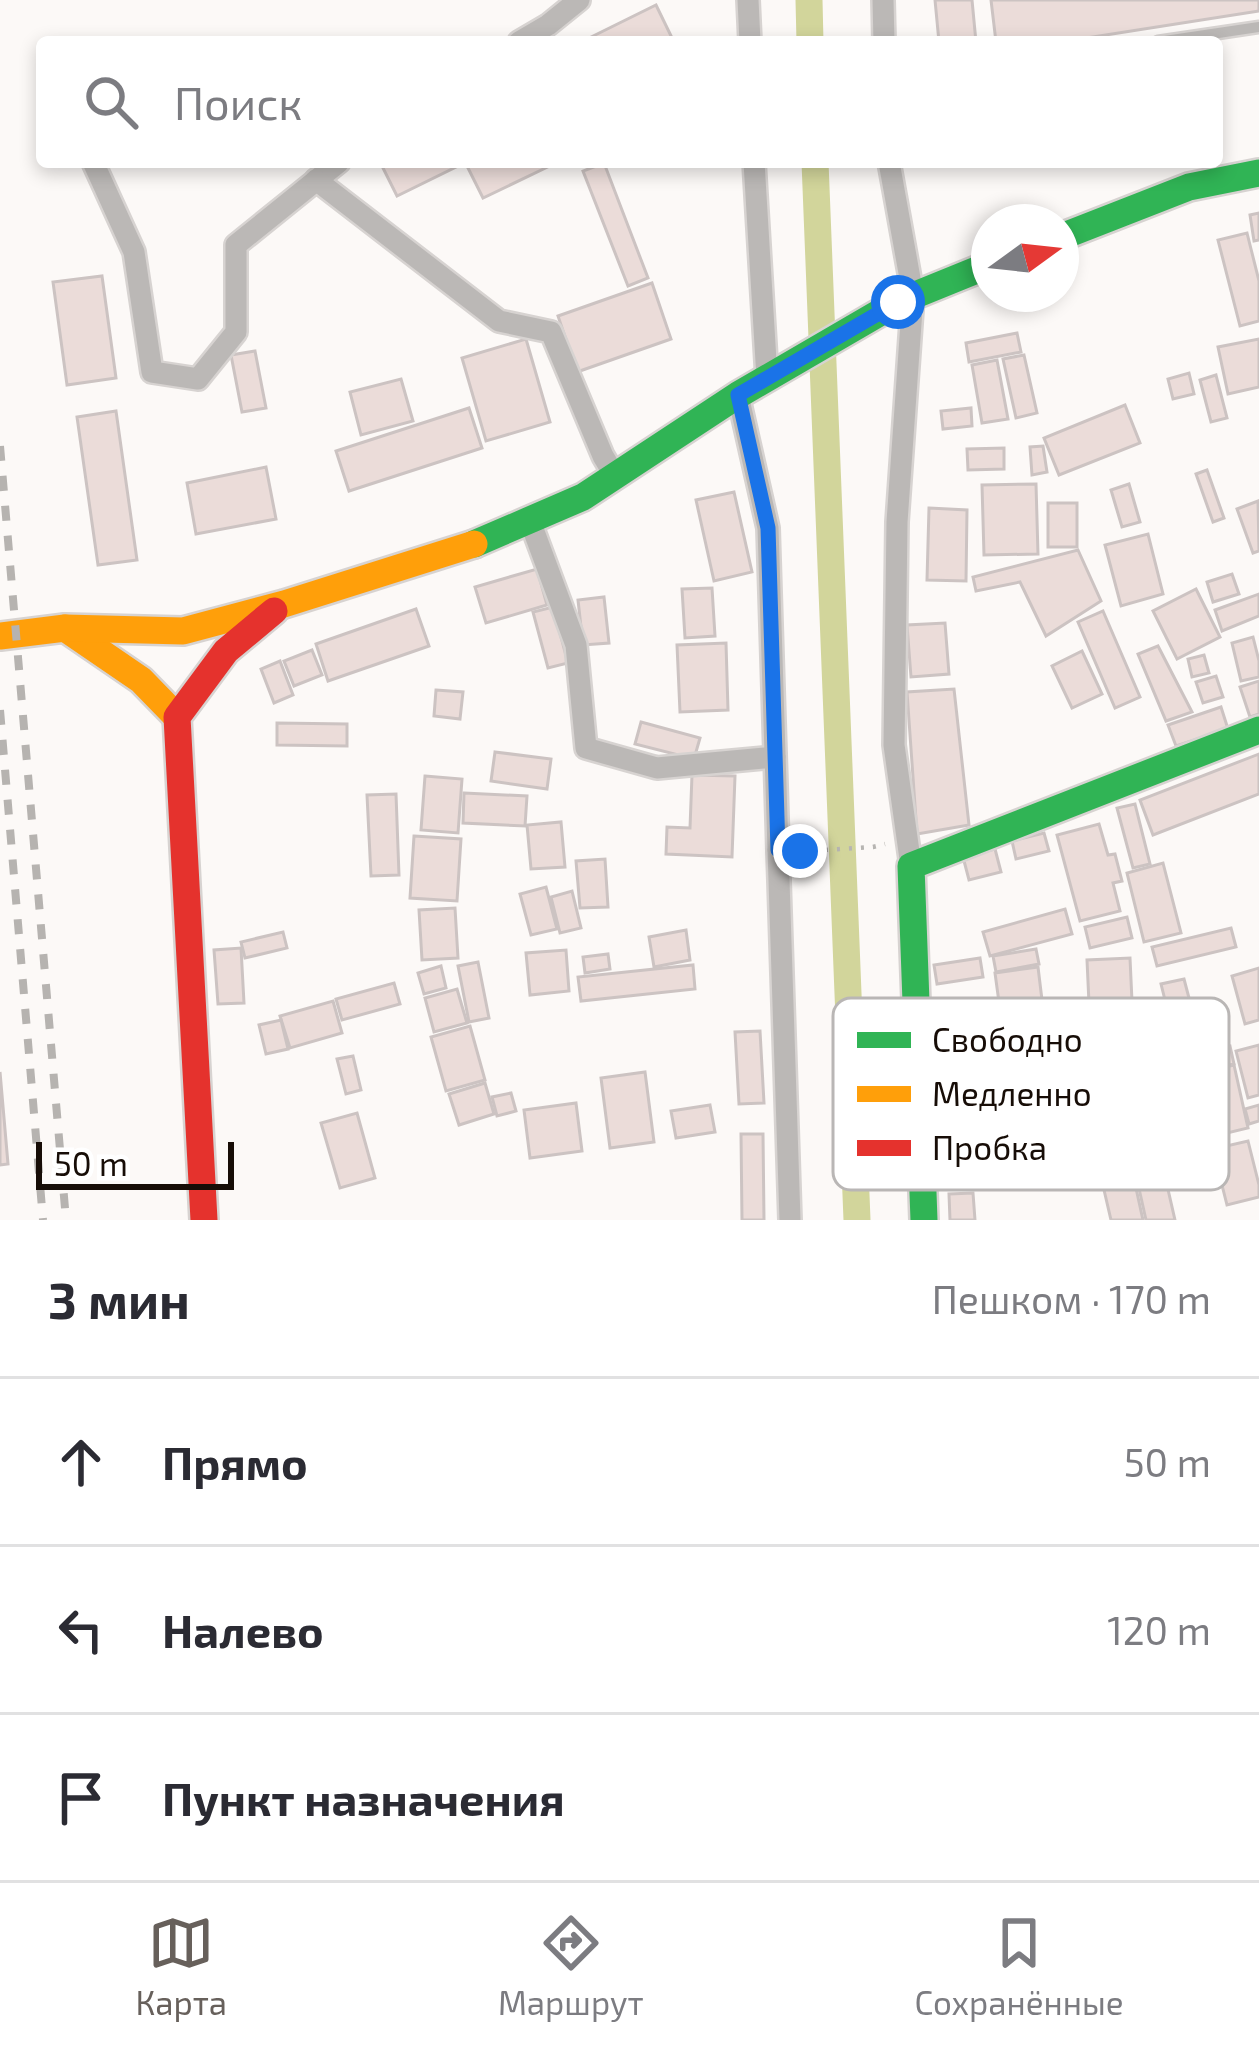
<!DOCTYPE html>
<html lang="ru">
<meta charset="utf-8">
<style>
body{margin:0;font-family:"Exo 2",sans-serif;background:#f7f7f7;color:#2b2b33}
.compass{position:absolute;left:971px;top:204px;width:108px;height:108px;border-radius:50%;background:#fff;box-shadow:0 6px 18px #0003;rotate:75deg}
.scale{position:absolute;left:36px;bottom:30px;width:198px;box-sizing:border-box;padding-left:12px;border:6px solid #170d07;border-top:0;font-size:33px;line-height:42px;white-space:nowrap;color:#170d07;-webkit-text-stroke:9px #fff;paint-order:stroke}
.stop{position:absolute;width:36px;height:36px;margin:-27px;border:9px solid #1a73e8;border-radius:50%;background:#fff}
.stop.end{background:#1a73e8;border-color:#fff;box-shadow:0 3px 12px #0008}
.list{margin:0;padding:0;list-style:none}
h2{display:flex;justify-content:space-between;align-items:center;height:156px;margin:0;padding:0 48px;font-size:51px}
h2 small{font-size:39px;font-weight:400;color:#7c7c81}
.list li{display:grid;grid-template-columns:78px 1fr auto;gap:36px;align-items:center;box-sizing:border-box;height:168px;padding:0 48px;border-top:3px solid #e1e1e2}
.list b{display:block;font-size:45px;white-space:nowrap}
.list em{font-size:39px;font-style:normal;color:#7c7c81}
.icon{flex:none;width:66px;height:66px;fill:none;stroke:currentColor;stroke-width:2;stroke-linecap:round;stroke-linejoin:round}
.map{position:relative;flex:none;width:1259px;height:1220px;overflow:hidden}
.search{position:absolute;background:#fff;box-shadow:0 6px 18px #0003;left:36px;right:36px;top:36px;height:132px;display:flex;align-items:center;gap:30px;box-sizing:border-box;padding:0 42px;border-radius:12px;color:#7c7c81;font-size:45px}
.sheet{height:660px;background:#fff}
nav{display:flex;justify-content:space-around;align-items:center;box-sizing:border-box;height:168px;border-top:3px solid #e1e1e2;background:#fff;font-size:33px;color:#7c7c81}
nav a{display:grid;justify-items:center;gap:6px}
nav .on{color:#67605b}
.map>svg:first-child{display:block}
.lines{fill:none;stroke-linecap:round;stroke-linejoin:round}
.canal{stroke:#d2d59b;stroke-width:27}
.building{fill:#ebdcd9;stroke:#ccc3c2;stroke-width:3}
.lane-casing{stroke:#d7d3d1;stroke-width:15}
.street-casing{stroke:#d7d3d1;stroke-width:26}
.fast-casing{stroke:#d7d3d1;stroke-width:32}
.slow-casing{stroke:#d7d3d1;stroke-width:32}
.jam-casing{stroke:#d7d3d1;stroke-width:32}
.path{stroke:#b7b5b2;stroke-width:4.5;stroke-dasharray:3 9;stroke-linecap:butt}
.lane{stroke:#bbb8b6;stroke-width:10}
.street{stroke:#bbb8b6;stroke-width:21}
.fast{stroke:#30b455;stroke-width:27}
.slow{stroke:#ff9f0a;stroke-width:27}
.jam{stroke:#e5322d;stroke-width:27}
.rail{stroke:#b6b3b0;stroke-width:8;stroke-dasharray:15 15;stroke-linecap:butt}
.route{stroke:#1a73e8;stroke-width:15}
.key{fill:#fff;stroke:#b9b6b5;stroke-width:3}
.key-label{font-size:33px;fill:#170d07}
</style>
<div class="map">
<svg width="1259" height="1220" viewBox="0 0 1259 1220">
<rect width="100%" height="100%" fill="#fcf9f7"/>
<g class="lines">
<g class="canal">
<polyline points="809,0 810,42"/>
<polyline points="815,162 857,1220"/>
</g>
</g>
<g class="building">
<polygon points="935,0 972,0 976,42 939,42"/>
<polygon points="991,0 1259,0 1259,11 1061,42 996,42"/>
<polygon points="656,5 674,42 581,42"/>
<polygon points="380,162 461,162 462,164 397,196"/>
<polygon points="465,162 558,162 483,198"/>
<polygon points="604,163 648,278 628,286 583,171"/>
<polygon points="1259,213 1259,240 1254,241 1250,215"/>
<polygon points="1247,233 1259,281 1259,321 1240,326 1218,240"/>
<polygon points="102,276 116,378 67,385 53,282"/>
<polygon points="652,283 671,339 577,372 558,316"/>
<polygon points="1017,333 1021,352 969,362 966,343"/>
<polygon points="526,339 550,422 486,441 462,358"/>
<polygon points="1259,339 1259,387 1228,394 1218,347"/>
<polygon points="255,351 266,408 242,412 231,355"/>
<polygon points="1024,355 1037,413 1016,418 1003,359"/>
<polygon points="997,360 1008,419 982,423 972,365"/>
<polygon points="1189,373 1194,394 1173,399 1168,379"/>
<polygon points="1216,375 1227,418 1211,422 1200,380"/>
<polygon points="401,379 413,421 361,435 350,392"/>
<polygon points="1125,405 1140,443 1059,475 1044,438"/>
<polygon points="469,408 482,448 349,491 336,451"/>
<polygon points="971,408 972,426 943,429 941,411"/>
<polygon points="116,411 137,560 98,565 77,417"/>
<polygon points="1043,446 1047,472 1032,475 1030,447"/>
<polygon points="1004,448 1004,469 968,470 967,449"/>
<polygon points="266,467 276,519 196,534 187,483"/>
<polygon points="1207,470 1224,518 1213,522 1196,474"/>
<polygon points="1036,484 1038,554 984,555 982,485"/>
<polygon points="1129,484 1140,522 1122,527 1111,490"/>
<polygon points="734,492 752,572 714,581 696,500"/>
<polygon points="1258,501 1259,551 1253,553 1237,509"/>
<rect x="1048" y="503" width="29" height="44"/>
<polygon points="929,508 967,510 966,581 927,580"/>
<polygon points="1148,534 1163,594 1121,606 1105,545"/>
<polygon points="1078,550 1101,601 1046,636 1020,582 976,591 973,577"/>
<polygon points="537,569 547,605 486,623 475,587"/>
<polygon points="1232,574 1239,594 1213,602 1207,582"/>
<polygon points="712,588 715,636 685,638 682,589"/>
<polygon points="1196,589 1220,637 1177,659 1153,611"/>
<polygon points="1259,594 1259,616 1222,631 1215,610"/>
<polygon points="604,597 609,643 583,645 578,600"/>
<polygon points="553,607 568,663 548,668 533,612"/>
<polygon points="416,609 429,646 328,681 316,644"/>
<polygon points="1103,611 1140,697 1115,708 1078,622"/>
<polygon points="945,623 949,674 911,677 907,625"/>
<polygon points="1253,637 1259,661 1259,677 1241,681 1232,643"/>
<polygon points="726,643 728,710 680,712 677,645"/>
<polygon points="1158,646 1192,712 1166,721 1138,654"/>
<polygon points="312,650 322,675 294,686 284,661"/>
<polygon points="1082,651 1102,694 1072,708 1052,666"/>
<polygon points="1204,655 1209,673 1192,677 1188,659"/>
<polygon points="280,661 293,695 274,703 261,669"/>
<polygon points="1216,676 1223,697 1203,703 1196,682"/>
<polygon points="1259,681 1259,714 1250,717 1240,687"/>
<polygon points="954,689 969,825 917,834 907,692"/>
<polygon points="436,690 463,692 460,719 434,716"/>
<polygon points="1221,707 1228,729 1176,746 1168,725"/>
<polygon points="641,722 700,738 694,759 635,744"/>
<polygon points="277,723 347,724 347,746 277,745"/>
<polygon points="495,752 551,759 547,789 491,781"/>
<polygon points="1259,754 1259,794 1153,835 1140,800"/>
<polygon points="692,775 735,776 732,857 666,854 667,827 690,828"/>
<polygon points="425,776 462,779 458,833 421,830"/>
<polygon points="464,793 527,796 525,826 463,823"/>
<polygon points="396,794 399,875 371,876 367,795"/>
<polygon points="1135,804 1150,864 1133,868 1117,808"/>
<polygon points="561,822 565,867 531,869 527,825"/>
<polygon points="1099,824 1108,855 1115,854 1122,881 1113,883 1120,911 1080,921 1057,835"/>
<polygon points="1044,833 1049,851 1016,859 1012,841"/>
<polygon points="414,836 461,839 457,901 410,898"/>
<polygon points="995,849 1001,872 969,880 963,857"/>
<polygon points="605,859 608,907 580,908 576,861"/>
<polygon points="1163,863 1181,933 1144,942 1127,873"/>
<polygon points="546,887 557,929 531,935 520,894"/>
<polygon points="572,891 581,928 560,933 551,897"/>
<polygon points="455,908 458,958 422,960 419,910"/>
<polygon points="1065,909 1072,934 990,956 983,932"/>
<polygon points="1127,917 1132,938 1090,948 1085,927"/>
<polygon points="1231,928 1236,947 1157,966 1152,947"/>
<polygon points="686,930 690,960 654,967 649,937"/>
<polygon points="283,932 287,948 245,958 241,942"/>
<polygon points="241,948 244,1003 218,1004 214,950"/>
<polygon points="1036,949 1039,964 996,972 993,956"/>
<polygon points="566,950 569,991 530,995 526,953"/>
<polygon points="608,954 610,969 585,973 583,957"/>
<polygon points="980,958 983,977 937,984 934,965"/>
<polygon points="1130,958 1133,1023 1090,1025 1087,960"/>
<polygon points="478,962 489,1018 469,1022 458,966"/>
<polygon points="693,965 695,989 581,1001 578,977"/>
<polygon points="441,966 446,988 424,994 418,973"/>
<polygon points="1038,967 1046,1033 1004,1039 995,973"/>
<polygon points="1259,968 1259,1020 1245,1024 1232,976"/>
<polygon points="1184,979 1189,998 1166,1004 1161,984"/>
<polygon points="394,983 400,1004 342,1020 336,999"/>
<polygon points="457,989 467,1023 434,1032 425,998"/>
<polygon points="333,1001 342,1033 290,1048 280,1016"/>
<polygon points="281,1020 288,1049 266,1054 259,1025"/>
<polygon points="470,1026 485,1080 446,1091 431,1037"/>
<polygon points="760,1031 764,1103 739,1104 735,1032"/>
<polygon points="1259,1045 1259,1095 1248,1098 1236,1051"/>
<polygon points="1230,1046 1234,1064 1170,1076 1167,1058"/>
<polygon points="353,1056 361,1090 346,1094 337,1059"/>
<polygon points="1234,1065 1248,1128 1223,1134 1208,1071"/>
<polygon points="0,1072 8,1164 0,1165"/>
<polygon points="645,1072 654,1142 610,1148 601,1078"/>
<polygon points="485,1083 494,1114 459,1125 449,1094"/>
<polygon points="511,1093 516,1111 497,1116 492,1097"/>
<polygon points="576,1103 582,1151 530,1158 524,1110"/>
<polygon points="710,1105 715,1132 676,1138 671,1111"/>
<polygon points="1259,1105 1259,1121 1249,1124 1245,1109"/>
<polygon points="357,1113 375,1178 340,1188 321,1123"/>
<polygon points="1153,1124 1175,1220 1146,1220 1126,1130"/>
<polygon points="741,1134 763,1134 764,1220 742,1220"/>
<polygon points="1248,1141 1259,1185 1259,1197 1227,1205 1213,1149"/>
<polygon points="1132,1170 1143,1220 1111,1220 1101,1177"/>
<polygon points="973,1193 975,1220 950,1220 949,1194"/>
</g>
<g class="lines">
<defs>
<polyline id="lane" points="1158,42 1259,27"/>
<g id="street">
<polyline points="748,0 750,42"/>
<polyline points="883,0 884,42"/>
<polyline points="519,42 548,25 579,0"/>
<polyline points="93,162 134,252 152,372 198,379 236,332 236,245 339,162"/>
<polyline points="754,162 767,378"/>
<polyline points="889,162 913,295 897,522 894,745 911,866"/>
<polyline points="316,180 499,321 551,332 603,456 615,476"/>
<polyline points="738,395 768,528 778,850"/>
<polyline points="530,521 576,645 586,748 657,768 775,757"/>
<polyline points="790,1220 778,850 800,851"/>
</g>
<g id="fast">
<polyline points="1061,237 1189,187 1259,173"/>
<polyline points="474,544 583,497 738,395 898,302 989,265"/>
<polyline points="924,1220 911,866 1259,730"/>
</g>
<g id="slow">
<polyline points="65,628 141,680 177,717"/>
<polyline points="0,636 65,628 183,631 284,604 474,544"/>
</g>
<polyline id="jam" points="204,1220 177,717 226,651 274,611"/>
</defs>
<use href="#lane" class="lane-casing"/>
<use href="#street" class="street-casing"/>
<use href="#fast" class="fast-casing"/>
<use href="#slow" class="slow-casing"/>
<use href="#jam" class="jam-casing"/>
<polyline class="path" points="825,850 873,847 885,844"/>
<use href="#lane" class="lane"/>
<use href="#street" class="street"/>
<use href="#fast" class="fast"/>
<use href="#slow" class="slow"/>
<use href="#jam" class="jam"/>
<g class="rail">
<polyline points="0,446 66,1220"/>
<polyline points="0,710 43,1220"/>
</g>
</g>
<g class="lines">
<polyline class="route" points="800,851 778,850 768,528 738,395 898,302"/>
</g>
<rect x="833" y="998" width="396" height="192" rx="18" class="key"/>
<rect x="857" y="1032" width="54" height="16" fill="#30b455"/>
<rect x="857" y="1086" width="54" height="16" fill="#ff9f0a"/>
<rect x="857" y="1140" width="54" height="16" fill="#e5322d"/>
<g class="key-label">
<text x="932" y="1052">Свободно</text>
<text x="932" y="1106">Медленно</text>
<text x="932" y="1160">Пробка</text>
</g>
</svg>
<svg class="compass" viewBox="-18 -18 36 36"><path d="M0-13l5 13h-10z" fill="#e53935"/><path d="M0 13l5-13h-10z" fill="#7c7c81"/></svg>
<div class="scale">50 m</div>
<div class="stop" style="left:898px;top:302px"></div>
<div class="stop end" style="left:800px;top:851px"></div>
<div class="search"><svg class="icon" aria-label="search" viewBox="0 0 24 24"><circle cx="10" cy="10" r="6"/><path d="M15 15l6 6"/></svg>Поиск</div>
</div>
<section class="sheet">
<h2>3 мин<small>Пешком · 170 m</small></h2>
<ul class="list">
<li><svg class="icon" aria-label="ahead" viewBox="0 0 24 24"><path d="M12 20V5M6 11l6-6 6 6"/></svg><div><b>Прямо</b></div><em>50 m</em></li>
<li><svg class="icon" aria-label="left" viewBox="0 0 24 24"><path d="M17 20v-9H6M10 6l-5 5 5 5"/></svg><div><b>Налево</b></div><em>120 m</em></li>
<li><svg class="icon" aria-label="arrive" viewBox="0 0 24 24"><path d="M6 21V4h12l-3 4 3 4H6"/></svg><div><b>Пункт назначения</b></div></li>
</ul>
</section>
<nav>
<a class="on"><svg class="icon" aria-label="map" viewBox="0 0 24 24"><path d="M3 6l6-2 6 2 6-2v14l-6 2-6-2-6 2zM9 4v14M15 6v14"/></svg>Карта</a>
<a><svg class="icon" aria-label="directions" viewBox="0 0 24 24"><path d="M12 3l9 9-9 9-9-9zM9 14v-3h6M13 9l2 2-2 2"/></svg>Маршрут</a>
<a><svg class="icon" aria-label="saved" viewBox="0 0 24 24"><path d="M7 4h10v16l-5-4-5 4z"/></svg>Сохранённые</a>
</nav>
